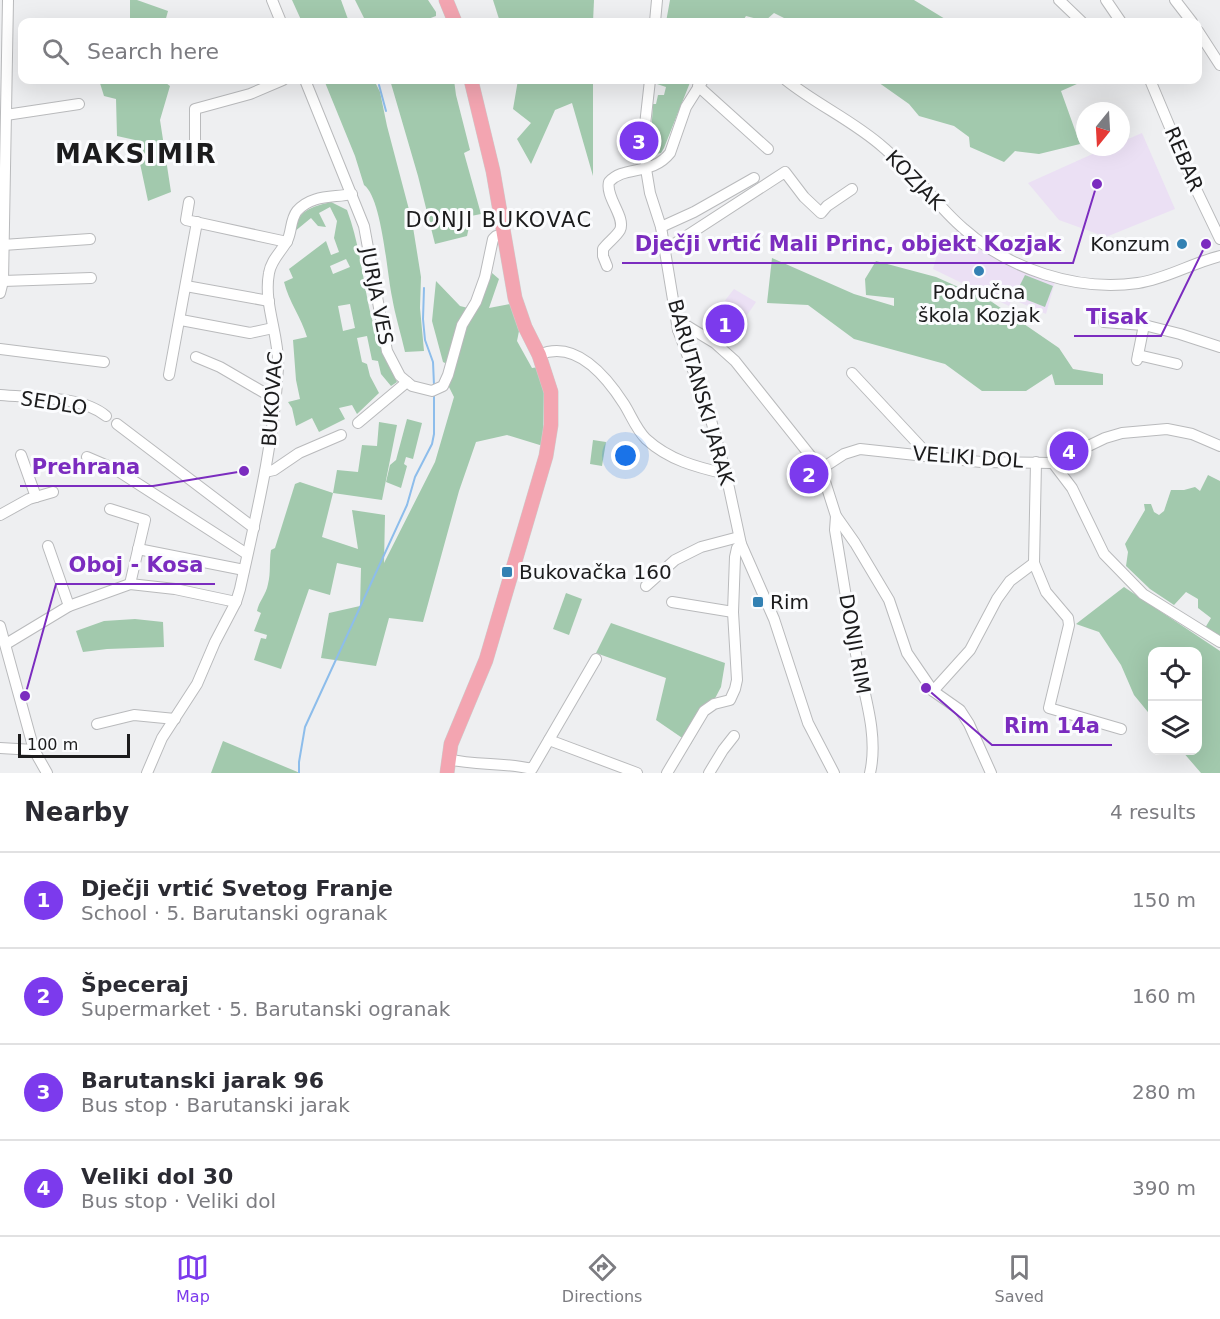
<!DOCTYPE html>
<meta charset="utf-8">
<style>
body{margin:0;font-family:"DejaVu Sans",sans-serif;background:#f2f2f3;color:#2b2b33}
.controls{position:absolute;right:18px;bottom:18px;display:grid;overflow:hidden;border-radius:12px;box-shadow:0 6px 24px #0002}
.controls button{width:54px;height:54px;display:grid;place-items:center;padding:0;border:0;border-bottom:2px solid #e1e1e2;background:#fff;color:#2b2b33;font:30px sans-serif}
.compass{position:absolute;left:1076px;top:102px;width:54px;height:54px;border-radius:50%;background:#fff;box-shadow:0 6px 24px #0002;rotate:198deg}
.scale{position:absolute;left:18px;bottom:15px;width:112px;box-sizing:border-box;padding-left:6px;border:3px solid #1c1c1d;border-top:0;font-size:16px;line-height:21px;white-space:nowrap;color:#1c1c1d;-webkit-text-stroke:4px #fbfcfe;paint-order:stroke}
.you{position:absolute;left:626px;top:456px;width:21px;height:21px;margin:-15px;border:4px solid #fff;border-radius:50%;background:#1a73e8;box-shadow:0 0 0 9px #1a73e833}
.badge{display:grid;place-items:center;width:39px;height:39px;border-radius:50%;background:#7c3aed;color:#fff;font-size:20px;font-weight:700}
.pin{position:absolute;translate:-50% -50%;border:3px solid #fff;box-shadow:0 2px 6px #0006}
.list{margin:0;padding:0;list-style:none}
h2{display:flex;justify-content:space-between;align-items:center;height:78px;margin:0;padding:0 24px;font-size:26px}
h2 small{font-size:20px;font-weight:400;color:#7c7c81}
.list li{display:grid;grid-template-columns:39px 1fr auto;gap:18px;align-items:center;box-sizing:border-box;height:96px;padding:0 24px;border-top:2px solid #e1e1e2}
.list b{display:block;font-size:22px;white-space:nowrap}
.list p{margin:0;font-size:20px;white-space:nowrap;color:#7c7c81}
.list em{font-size:20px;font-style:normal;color:#7c7c81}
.icon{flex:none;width:33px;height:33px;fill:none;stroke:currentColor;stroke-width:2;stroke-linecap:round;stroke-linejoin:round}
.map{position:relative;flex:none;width:1220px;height:773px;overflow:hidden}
.search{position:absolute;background:#fff;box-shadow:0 6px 24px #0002;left:18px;right:18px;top:18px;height:66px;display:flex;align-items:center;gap:15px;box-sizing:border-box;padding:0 21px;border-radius:12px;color:#7c7c81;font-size:22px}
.sheet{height:462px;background:#fff}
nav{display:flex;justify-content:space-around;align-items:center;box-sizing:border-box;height:84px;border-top:2px solid #e1e1e2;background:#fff;font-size:16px;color:#7c7c81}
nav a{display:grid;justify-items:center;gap:3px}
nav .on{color:#7c3aed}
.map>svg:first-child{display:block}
.education{fill:#ebe0f4}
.green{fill:#a2c9ad;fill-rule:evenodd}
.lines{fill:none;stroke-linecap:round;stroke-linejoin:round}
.stream{stroke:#8dbdeb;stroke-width:2}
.minor-casing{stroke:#b9babc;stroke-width:12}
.major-casing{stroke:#cdcdcd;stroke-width:15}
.minor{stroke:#fff;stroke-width:10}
.major{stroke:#f3a5b1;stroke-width:14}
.poi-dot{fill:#3381b3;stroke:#fbfcfe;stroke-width:2}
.labels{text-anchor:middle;stroke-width:6;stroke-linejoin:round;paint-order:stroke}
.street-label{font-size:20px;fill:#1c1c1d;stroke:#fbfcfe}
.poi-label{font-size:20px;fill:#1c1c1d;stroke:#fbfcfe;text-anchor:start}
.neighbourhood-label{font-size:21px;letter-spacing:1.5px;fill:#1c1c1d;stroke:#fbfcfe}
.district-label{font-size:26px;font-weight:bold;letter-spacing:1.5px;fill:#1c1c1d;stroke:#fbfcfe}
.leader{fill:none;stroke:#7b2cbf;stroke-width:2}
.callout-dot{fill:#7b2cbf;stroke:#fbfcfe;stroke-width:2}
.callout-label{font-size:21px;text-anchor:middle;font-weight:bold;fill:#7b2cbf;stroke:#fbfcfe;stroke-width:6;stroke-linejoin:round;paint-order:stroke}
</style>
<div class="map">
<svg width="1220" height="773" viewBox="0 0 1220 773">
<rect width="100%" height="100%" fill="#eeeff1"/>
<g class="education">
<polygon points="1142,133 1175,209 1106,237 1059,220 1028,183 1108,147 1121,147 1121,142"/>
<polygon points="957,230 983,251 1008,265 1055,282 1046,314 1012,299 1009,306 933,269 937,255"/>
<polygon points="734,289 756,302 726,346 702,330"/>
</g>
<g class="green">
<polygon points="130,0 137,0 168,11 165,22 130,22"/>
<polygon points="292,0 341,0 349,22 302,22"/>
<polygon points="355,0 428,0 436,12 436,16 420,22 366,22"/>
<polygon points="493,0 594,0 593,22 500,22"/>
<polygon points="670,0 914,0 950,22 792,22 774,13 765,21 746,16 742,22 666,22"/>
<polygon points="99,80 162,80 170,86 160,120 171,192 148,201 135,140 117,136 116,99 104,96"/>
<path d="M324 80H374L380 92 387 126 412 221 421 277 420 308 424 351 405 352C401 334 395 315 392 297 387 274 382 198 364 185L355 156Z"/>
<polygon points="390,80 454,80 456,95 470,150 464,153 481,214 466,217 469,227 467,236 435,244 418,176"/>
<polygon points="518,80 593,80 593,176 572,103 555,110 531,164 517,139 531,123 513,109"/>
<polygon points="655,80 691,80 664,148 661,153 656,154 650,150 653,104 656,104 658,95 664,95 666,87 654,83"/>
<polygon points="875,80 1086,80 1061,91 1080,144 1039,154 1015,151 1004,162 970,147 969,137 954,126 919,116 909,104"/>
<path d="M331 202 347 210C359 242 362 274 369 307 375 334 384 358 397 382L391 386 381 374 378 361 372 360 367 336 357 338 362 362 367 364 370 376 379 393 357 414 352 405 339 408 345 419 319 432 312 418 296 426 292 408 288 402 300 399 296 380 293 340 307 337C301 317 289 302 284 282L293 278 289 269 326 241 331 255 339 252 334 238 337 221 330 207 319 213 326 227 318 226 311 218 294 232C298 210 311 207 331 202ZM346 259 350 267 333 274 330 266ZM350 304 355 328 343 331 338 306Z"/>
<polygon points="772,258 854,294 894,306 894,298 866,295 865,279 876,261 936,277 992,302 1059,348 1073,369 1103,374 1103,385 1055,385 1052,374 1026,391 982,391 945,364 854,339 808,305 767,303"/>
<path d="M492 273 499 279 489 308 510 304 519 331 517 341 532 368 539 367 544 393 543 446 507 435 476 442 459 491 423 622 389 618 376 666 321 658 329 613 360 606 361 568 337 563 330 595 309 589 281 669 254 660 261 638 266 639 267 635 254 631 261 613 257 611C259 601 266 595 268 584 271 573 269 562 271 550L275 548 295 484 300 482 333 493 337 470 358 472 362 445 377 446 379 422 397 425 382 500 333 493 322 537 358 549 352 510 385 515 384 563 435 462 454 397 448 385 465 327 483 298Z"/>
<polygon points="1025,275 1053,286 1045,307 1015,295"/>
<polygon points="436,281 460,306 468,308 447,364 443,362 432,321"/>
<polygon points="407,419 422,423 413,459 406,457 404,464 407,466 401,488 386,482 390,465 396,460"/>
<polygon points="593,440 606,442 602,466 590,464"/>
<polygon points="1208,475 1220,481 1220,637 1205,628 1211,618 1198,608 1198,599 1186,592 1174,605 1150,589 1126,566 1128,552 1125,544 1145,510 1144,504 1151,504 1154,512 1159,515 1164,511 1171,490 1184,490 1195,487 1200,491"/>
<polygon points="1124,587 1220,651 1220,773 1201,773 1182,751 1198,750 1198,652 1152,652 1152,717 1134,695 1121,665 1099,632 1076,624"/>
<polygon points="566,593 582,599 569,635 553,629"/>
<polygon points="135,619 163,622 164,647 107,649 83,652 76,631 104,621"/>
<polygon points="611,623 725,663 721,687 691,744 656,720 666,678 596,653"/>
<polygon points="223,741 300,773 211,773"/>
</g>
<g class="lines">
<g class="stream">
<polyline points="379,85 386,111"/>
<polyline points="424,288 423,319 425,340 433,362 434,385"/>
<polyline points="299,773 299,762 305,727 407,505 415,477 432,444 434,434 434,393"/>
</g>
<defs>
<g id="minor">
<polyline points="272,0 281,22"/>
<polyline points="1059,0 1082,22"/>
<polyline points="1106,0 1121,22"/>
<polyline points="1175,0 1192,22"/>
<polyline points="655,22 657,0"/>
<polyline points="1198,31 1220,65"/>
<polyline points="305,80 364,226 387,351 400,376 412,386 432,391 443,386 448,375 462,325 476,302 485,277 493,239 496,236 504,234"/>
<polyline points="650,80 644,134 646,169 650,193 661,227 678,330 709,413 726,474 741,544 774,619 808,723 834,773"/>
<path d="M786 80C817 105 854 121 884 148 895 158 907 168 917 179 932 196 946 214 964 229 1009 269 1077 292 1138 283 1166 279 1192 263 1220 256"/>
<polyline points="1150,80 1195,187 1220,239"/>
<polyline points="698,86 768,149"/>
<polyline points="6,115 79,104"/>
<polyline points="195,146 195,109 250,94 283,80"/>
<polyline points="189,202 186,220 287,242"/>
<polyline points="661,227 694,212 754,178"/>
<polyline points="3,245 90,239"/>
<polyline points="665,250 785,172 804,197 821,213 827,206 852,189"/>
<path d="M607 266 603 256V249C608 242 616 237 620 230 626 217 605 197 609 182 624 165 652 176 670 153L686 107 703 80"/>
<polyline points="3,281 91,278"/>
<polyline points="186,286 269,301"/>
<polyline points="0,293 3,281 8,0"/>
<polyline points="181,320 250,333 273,328"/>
<polyline points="1104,322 1144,325 1180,334 1220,347"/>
<polyline points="678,330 687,326 715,343 735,361 821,469 836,516 855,543 889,600 907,653 933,691 960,710 969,724 991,773"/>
<polyline points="0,349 104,362"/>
<path d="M539 355C575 339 606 376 624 404 631 415 636 429 646 439 669 460 696 467 726 474"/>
<polyline points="1138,355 1177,364"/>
<polyline points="196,357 220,367 275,399"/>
<polyline points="1137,360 1144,325"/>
<polyline points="852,373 920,446 925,455"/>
<polyline points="169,375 197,222"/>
<path d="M0 395C32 398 81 395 106 416"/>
<polyline points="358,423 407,382"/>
<polyline points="117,424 254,528"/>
<polyline points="21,455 36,497"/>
<polyline points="87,457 115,469 247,554"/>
<polyline points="1036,462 1034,563 1046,592 1068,618 1069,625 1049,708 1121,729"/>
<polyline points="1053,463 1072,488 1104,554 1143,594 1220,642"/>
<polyline points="821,469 844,454 860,449 981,462 1053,463 1105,438 1122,433 1167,429 1192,434 1220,446"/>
<polyline points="265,472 274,470 299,453 341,435"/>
<polyline points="110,509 145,520 130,584"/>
<polyline points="0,515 29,499 53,492"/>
<path d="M836 516 835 530C842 571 848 612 856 654 863 691 879 734 870 773"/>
<polyline points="48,546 69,606"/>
<polyline points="138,549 244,570"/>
<polyline points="646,586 675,560 701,547 739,537"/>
<polyline points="672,602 733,612"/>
<polyline points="0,626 34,750 47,773"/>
<polyline points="6,644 69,606 130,584 175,589 236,602"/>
<polyline points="933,691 970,650 997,599 1010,581 1034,563"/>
<polyline points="97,724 134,715 175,719"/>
<polyline points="549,740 637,773"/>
<polyline points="0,748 34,750"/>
<path d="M448 759C476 766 504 762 532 769L596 659"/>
<path d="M147 773 162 738 197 684 215 642 236 602 240 589C256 516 274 443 278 368 280 336 263 305 269 273 271 260 281 252 287 241 292 232 290 220 297 211 312 194 333 198 352 194"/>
<polyline points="667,773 704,711 714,704 730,700 735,689 737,680 733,612 735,557 737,548 741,544"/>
<polyline points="709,773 723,750 734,736"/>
</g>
<g id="major">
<polyline points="446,0 455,22"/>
<polyline points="447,773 451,744 486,660 546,456 551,425 551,392 539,355 525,327 515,298 493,171 471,80"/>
</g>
</defs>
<use href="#minor" class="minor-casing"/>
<use href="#major" class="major-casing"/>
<use href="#minor" class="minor"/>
<use href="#major" class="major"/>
</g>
<g class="poi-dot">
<circle cx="1182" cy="244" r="6"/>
<circle cx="979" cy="271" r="6"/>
<rect x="501" y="566" width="12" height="12" rx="3"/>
<rect x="752" y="596" width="12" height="12" rx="3"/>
</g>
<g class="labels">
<g class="street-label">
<text transform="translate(1184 159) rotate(67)" y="7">REBAR</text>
<text transform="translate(915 180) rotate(46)" y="7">KOZJAK</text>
<text transform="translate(377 296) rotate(79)" y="7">JURJA VES</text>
<text transform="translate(701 392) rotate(74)" y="7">BARUTANSKI JARAK</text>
<text transform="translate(272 399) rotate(-86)" y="7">BUKOVAC</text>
<text transform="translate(54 403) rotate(9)" y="7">SEDLO</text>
<text transform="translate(968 457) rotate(4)" y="7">VELIKI DOL</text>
<text transform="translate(855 644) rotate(80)" y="7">DONJI RIM</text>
</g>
<g class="poi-label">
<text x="1170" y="251" text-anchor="end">Konzum</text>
<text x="979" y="299" text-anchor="middle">Područna<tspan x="979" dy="23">škola Kozjak</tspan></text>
<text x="519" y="579">Bukovačka 160</text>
<text x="770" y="609">Rim</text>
</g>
<g class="neighbourhood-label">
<text x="499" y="227">DONJI BUKOVAC</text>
</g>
<g class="district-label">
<text x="136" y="163">MAKSIMIR</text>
</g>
</g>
<path class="leader" d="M1097 184L1073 263H622M1206 244L1161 336H1074M244 471L153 486H20M25 696L56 584H215M926 688L992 745H1112"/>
<g class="callout-dot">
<circle cx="1097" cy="184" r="6"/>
<circle cx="1206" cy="244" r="6"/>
<circle cx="244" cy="471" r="6"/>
<circle cx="25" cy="696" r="6"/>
<circle cx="926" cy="688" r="6"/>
</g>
<g class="callout-label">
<text x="848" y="251">Dječji vrtić Mali Princ, objekt Kozjak</text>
<text x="1117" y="324">Tisak</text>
<text x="86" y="474">Prehrana</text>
<text x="136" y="572">Oboj - Kosa</text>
<text x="1052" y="733">Rim 14a</text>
</g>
</svg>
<div class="controls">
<button><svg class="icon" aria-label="locate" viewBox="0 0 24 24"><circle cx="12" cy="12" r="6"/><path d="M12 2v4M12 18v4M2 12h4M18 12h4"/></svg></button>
<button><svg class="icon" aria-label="layers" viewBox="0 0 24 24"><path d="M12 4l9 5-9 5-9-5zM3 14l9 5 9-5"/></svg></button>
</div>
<svg class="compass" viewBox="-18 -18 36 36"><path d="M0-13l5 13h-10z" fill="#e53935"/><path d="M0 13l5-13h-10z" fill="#7c7c81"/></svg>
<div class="scale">100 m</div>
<div class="you"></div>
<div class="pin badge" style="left:725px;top:324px">1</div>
<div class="pin badge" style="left:809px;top:474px">2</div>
<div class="pin badge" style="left:639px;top:141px">3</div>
<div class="pin badge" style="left:1069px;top:451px">4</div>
<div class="search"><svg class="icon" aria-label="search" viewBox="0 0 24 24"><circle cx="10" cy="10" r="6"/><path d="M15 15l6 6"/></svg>Search here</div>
</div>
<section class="sheet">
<h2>Nearby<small>4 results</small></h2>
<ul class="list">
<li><span class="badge">1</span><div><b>Dječji vrtić Svetog Franje</b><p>School · 5. Barutanski ogranak</p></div><em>150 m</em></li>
<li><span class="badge">2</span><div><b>Špeceraj</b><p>Supermarket · 5. Barutanski ogranak</p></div><em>160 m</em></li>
<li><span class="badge">3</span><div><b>Barutanski jarak 96</b><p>Bus stop · Barutanski jarak</p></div><em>280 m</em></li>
<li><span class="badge">4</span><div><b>Veliki dol 30</b><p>Bus stop · Veliki dol</p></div><em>390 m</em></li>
</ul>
</section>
<nav>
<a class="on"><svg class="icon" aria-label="map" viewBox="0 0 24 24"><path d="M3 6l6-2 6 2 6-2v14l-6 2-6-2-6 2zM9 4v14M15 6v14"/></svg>Map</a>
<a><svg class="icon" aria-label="directions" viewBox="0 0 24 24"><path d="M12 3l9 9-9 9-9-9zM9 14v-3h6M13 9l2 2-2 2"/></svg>Directions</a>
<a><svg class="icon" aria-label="saved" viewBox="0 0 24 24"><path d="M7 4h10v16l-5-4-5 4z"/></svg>Saved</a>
</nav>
